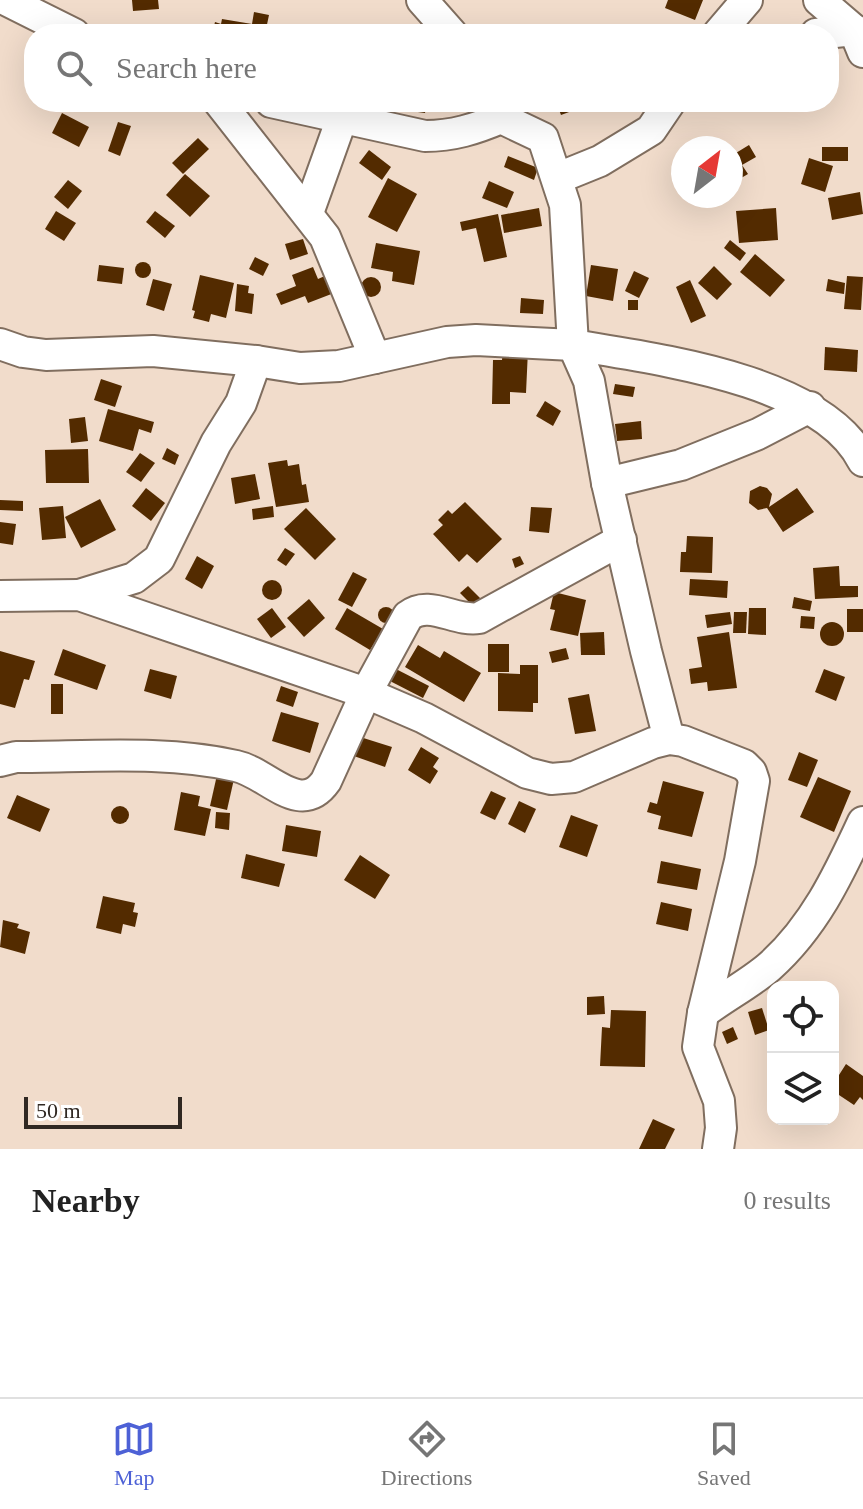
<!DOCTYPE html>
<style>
body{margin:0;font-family:Georgia,serif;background:#f2f2f2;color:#222}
.controls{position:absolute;right:24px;bottom:24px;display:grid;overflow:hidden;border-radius:16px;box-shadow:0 8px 32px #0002}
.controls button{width:72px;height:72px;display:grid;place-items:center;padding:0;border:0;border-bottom:2px solid #e0e0e0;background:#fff;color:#222;font:40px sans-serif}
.compass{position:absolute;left:671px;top:136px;width:72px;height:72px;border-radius:50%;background:#fff;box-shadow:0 8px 32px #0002;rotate:31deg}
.scale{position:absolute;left:24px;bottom:20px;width:158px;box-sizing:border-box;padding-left:8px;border:4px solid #302822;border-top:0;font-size:22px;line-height:28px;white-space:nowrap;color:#302822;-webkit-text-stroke:6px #fff;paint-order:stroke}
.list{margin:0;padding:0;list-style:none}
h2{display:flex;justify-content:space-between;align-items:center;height:104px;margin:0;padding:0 32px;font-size:34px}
h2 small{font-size:26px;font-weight:400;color:#767676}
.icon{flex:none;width:44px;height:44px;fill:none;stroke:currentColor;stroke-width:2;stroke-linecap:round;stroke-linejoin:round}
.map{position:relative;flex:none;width:863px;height:1149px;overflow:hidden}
.search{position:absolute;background:#fff;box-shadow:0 8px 32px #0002;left:24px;right:24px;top:24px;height:88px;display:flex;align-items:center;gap:20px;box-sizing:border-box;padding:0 28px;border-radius:32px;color:#767676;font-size:30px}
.sheet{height:248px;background:#fff}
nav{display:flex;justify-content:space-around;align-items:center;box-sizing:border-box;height:112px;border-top:2px solid #e0e0e0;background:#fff;font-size:22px;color:#767676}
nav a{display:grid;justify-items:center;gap:4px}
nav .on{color:#4d61d6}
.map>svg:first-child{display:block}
.building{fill:#532b00}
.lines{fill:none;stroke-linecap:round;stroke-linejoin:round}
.minor-casing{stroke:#806e5f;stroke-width:34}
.minor{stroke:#fff;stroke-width:30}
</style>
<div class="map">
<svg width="863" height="1149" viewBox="0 0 863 1149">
<rect width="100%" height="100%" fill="#f1dccb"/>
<g class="building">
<polygon points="132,0 158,0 159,9 133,11"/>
<polygon points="668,0 703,0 695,20 665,8"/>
<polygon points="254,12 269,15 265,34 212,34 215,22 221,24 222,19 252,24"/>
<polygon points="150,27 180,29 180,34 150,34"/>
<polygon points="390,102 427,102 425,113 389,108"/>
<polygon points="440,102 463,102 464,106 442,110"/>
<polygon points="556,102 596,102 561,115"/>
<polygon points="62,113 89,127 79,147 52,133"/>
<polygon points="118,122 131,126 120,156 108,151"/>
<polygon points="198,138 209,149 183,174 172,163"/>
<polygon points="749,145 756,157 742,165 748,174 731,184 731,156"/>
<rect x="822" y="147" width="26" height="14"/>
<polygon points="369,150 391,167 382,180 359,163"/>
<polygon points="508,156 538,168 534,180 504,167"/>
<polygon points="809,158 833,166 825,192 801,184"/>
<polygon points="185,174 210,196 190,217 166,195"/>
<polygon points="388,178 417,194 397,232 368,217"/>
<polygon points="68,180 82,191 68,209 54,197"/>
<polygon points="489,181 514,192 507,208 482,198"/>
<polygon points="860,192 863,214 832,220 828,198"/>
<polygon points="539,208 542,226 504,233 501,215"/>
<polygon points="776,208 778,240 739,243 736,211"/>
<polygon points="56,211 76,223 64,241 45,229"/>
<polygon points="155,211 175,226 165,238 146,222"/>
<polygon points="498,214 507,257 484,262 476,228 462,231 460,222"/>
<polygon points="303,239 308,254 290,260 285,244"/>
<polygon points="730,240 746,253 740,261 724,248"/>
<polygon points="376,243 420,251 414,285 392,281 393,272 371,268"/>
<polygon points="755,254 785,280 770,297 740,272"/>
<polygon points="255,257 269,264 263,276 249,269"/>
<circle cx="143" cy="270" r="8"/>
<polygon points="99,265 124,268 122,284 97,281"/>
<polygon points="591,265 618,269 613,301 586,296"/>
<polygon points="714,266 732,284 717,300 698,283"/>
<polygon points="313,267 318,279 327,275 334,293 308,303 305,296 281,305 276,294 296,286 292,275"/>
<polygon points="634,271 649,278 639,298 625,291"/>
<polygon points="200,275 234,283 226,318 211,314 209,322 193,318 195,311 192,310"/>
<polygon points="847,276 863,277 861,310 844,309"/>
<circle cx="371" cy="287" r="10"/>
<polygon points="153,279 172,284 164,311 146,305"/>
<polygon points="828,279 845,283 844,294 826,291"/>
<polygon points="690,280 706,316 691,323 676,287"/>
<polygon points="237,284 249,286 248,293 254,294 252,314 235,311"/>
<polygon points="521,298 544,300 543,314 520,313"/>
<rect x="628" y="300" width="10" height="10"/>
<polygon points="825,347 858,350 857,372 824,370"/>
<polygon points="503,350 528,350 526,393 510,392 510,404 492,404 493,360 502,360"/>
<polygon points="101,379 122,386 115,407 94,400"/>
<polygon points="615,384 635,387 633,397 613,394"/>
<polygon points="545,401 561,411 553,426 536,416"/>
<polygon points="108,409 154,422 151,433 139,429 133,451 99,441"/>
<polygon points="85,417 88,441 71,443 69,419"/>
<polygon points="641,421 642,439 617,441 615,424"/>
<polygon points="167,448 179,455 175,465 162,459"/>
<polygon points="88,449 89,483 46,483 45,450"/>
<polygon points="140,453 155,463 141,482 126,472"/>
<polygon points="287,460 288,466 299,464 302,485 306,484 309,502 276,507 268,463"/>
<polygon points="255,474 260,499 235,504 231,478"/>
<polygon points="760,486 767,488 772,494 769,507 797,488 814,512 783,532 767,508 758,510 749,503 750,491"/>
<polygon points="146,488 165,503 151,521 132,506"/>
<polygon points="100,499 116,530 81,548 65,517"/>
<polygon points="0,500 23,501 23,511 0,510"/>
<polygon points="465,502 502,539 477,563 467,554 459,562 433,534 443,525 438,520 448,510 452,514"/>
<polygon points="63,506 66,538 42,540 39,508"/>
<polygon points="273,506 274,517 253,520 252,509"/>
<polygon points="531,507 552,508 549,533 529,531"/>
<polygon points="306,508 336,539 315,560 284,529"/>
<polygon points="0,522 16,524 13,545 0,543"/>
<polygon points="687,536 713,537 712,573 680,572 681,552 686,552"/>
<polygon points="285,548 295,554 286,566 277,560"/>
<polygon points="197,556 214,566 202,589 185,579"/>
<polygon points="520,556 524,564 515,568 512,559"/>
<polygon points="839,566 840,586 858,586 858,597 815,599 813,568"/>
<polygon points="353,572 367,579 352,607 338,600"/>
<polygon points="690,579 728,581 727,598 689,595"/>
<circle cx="272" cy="590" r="10"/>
<polygon points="468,586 482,600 474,607 460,593"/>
<polygon points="554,592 586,600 578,636 550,630 555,610 550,609"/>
<polygon points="794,597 812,601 810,611 792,608"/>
<polygon points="309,599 325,618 304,637 287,618"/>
<circle cx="386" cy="615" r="8"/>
<polygon points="272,608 286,627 271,638 257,619"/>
<polygon points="347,608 383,629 370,650 335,629"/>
<polygon points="749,608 766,608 766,635 748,634"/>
<rect x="847" y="609" width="16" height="23"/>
<polygon points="730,612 732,624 707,628 705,615"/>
<polygon points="734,612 747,612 746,633 733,633"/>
<polygon points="801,616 815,617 814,629 800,628"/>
<circle cx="832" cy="634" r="12"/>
<polygon points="604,632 605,655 581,655 580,633"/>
<polygon points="729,632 737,688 708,691 707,682 691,684 689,669 702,667 697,637"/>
<rect x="488" y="644" width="21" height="28"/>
<polygon points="418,645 440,658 444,651 481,673 464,702 405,667"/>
<polygon points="566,648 569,659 552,663 549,652"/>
<polygon points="63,649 106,665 97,690 54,675"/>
<polygon points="0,651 35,661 29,680 24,679 15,708 0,704"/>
<polygon points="520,665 538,665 538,703 533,703 533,712 498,711 498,673 520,674"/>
<polygon points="394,668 429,686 423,698 388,680"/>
<polygon points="150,669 177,676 171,699 144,691"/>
<polygon points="824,669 845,677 836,701 815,692"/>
<rect x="51" y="684" width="12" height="30"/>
<polygon points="281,686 298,692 293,707 276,701"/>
<polygon points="589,694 596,731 575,734 568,698"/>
<polygon points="281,712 319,723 310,753 272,741"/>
<polygon points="357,736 392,747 385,767 351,755"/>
<polygon points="421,747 439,758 433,767 438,771 430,784 408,770"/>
<polygon points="799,752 818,760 807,787 788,780"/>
<polygon points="217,775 234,779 227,810 210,806"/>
<polygon points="818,777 851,791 834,832 800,817"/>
<polygon points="663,781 704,792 692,837 658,829 661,816 647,812 650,802 657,804"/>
<polygon points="491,791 506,798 495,820 480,813"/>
<polygon points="181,792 200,796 198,806 211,809 205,836 174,830"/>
<polygon points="17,795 50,809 40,832 7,818"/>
<polygon points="519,801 536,809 525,833 508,824"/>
<circle cx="120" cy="815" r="9"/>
<polygon points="216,812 230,813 229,830 215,828"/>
<polygon points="571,815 598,825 587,857 559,847"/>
<polygon points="286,825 321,831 317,857 282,851"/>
<polygon points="246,854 285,864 279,887 241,878"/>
<polygon points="360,855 390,875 375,899 344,880"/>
<polygon points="661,861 701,869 697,890 657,883"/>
<polygon points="103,896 135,903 133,912 138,913 135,927 123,924 121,934 96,928"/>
<polygon points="661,902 692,909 688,931 656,924"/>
<polygon points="3,920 19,924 17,928 30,932 25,954 0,947"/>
<polygon points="604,996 605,1014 587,1015 587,997"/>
<polygon points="762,1008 769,1030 755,1035 748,1012"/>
<polygon points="611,1010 646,1011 645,1067 600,1066 602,1027 610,1028"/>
<polygon points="733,1027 738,1039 727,1044 722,1032"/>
<polygon points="846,1064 863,1076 863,1100 860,1097 854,1105 833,1091 833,1070 839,1075"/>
<polygon points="653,1119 675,1129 665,1149 639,1149"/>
</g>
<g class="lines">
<defs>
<g id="minor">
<polyline points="6,0 74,34"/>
<polyline points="422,0 452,34"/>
<polyline points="819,0 854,30 863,52"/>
<polyline points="718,34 747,0"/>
<polyline points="816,34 854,30 863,34"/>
<polyline points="219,102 325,237 375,358"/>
<polyline points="558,178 600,161 651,130 670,102"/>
<polyline points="308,213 342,118"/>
<path d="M0 344 23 352 46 355 153 351 256 361 300 368 339 366 447 342 476 340 573 345 565 205 543 138 501 118C475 129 453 136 425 136L271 102"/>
<polyline points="607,483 681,465 758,434 810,407"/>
<polyline points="79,595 134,578 159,559 216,443 241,403 256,361"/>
<polyline points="0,596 79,595 366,693 424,718 527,773 551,779 574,777 653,743 669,739 683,741 744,765 751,772 754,781 740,861 703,1013 698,1047 719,1101 721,1128 718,1149"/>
<path d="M669 739 646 651 607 483 589 381 573 345C655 359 822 379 863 461"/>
<path d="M0 761 16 757C88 757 165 750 236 766 268 773 300 818 326 781L366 693 408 616C429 599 455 622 479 618L621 540"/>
<path d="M703 1013C724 997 749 984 769 967 814 927 838 876 863 822"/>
</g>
</defs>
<use href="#minor" class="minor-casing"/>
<use href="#minor" class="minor"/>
</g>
</svg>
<div class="controls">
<button><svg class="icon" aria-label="locate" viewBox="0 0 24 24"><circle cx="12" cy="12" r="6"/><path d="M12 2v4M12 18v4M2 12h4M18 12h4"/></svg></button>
<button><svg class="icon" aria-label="layers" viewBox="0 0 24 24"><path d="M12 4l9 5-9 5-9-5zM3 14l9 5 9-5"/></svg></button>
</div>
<svg class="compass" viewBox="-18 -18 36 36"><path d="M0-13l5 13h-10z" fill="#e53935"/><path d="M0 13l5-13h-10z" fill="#767676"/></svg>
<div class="scale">50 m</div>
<div class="search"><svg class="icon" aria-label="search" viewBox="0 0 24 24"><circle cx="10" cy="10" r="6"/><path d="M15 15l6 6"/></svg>Search here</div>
</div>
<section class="sheet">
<h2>Nearby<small>0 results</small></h2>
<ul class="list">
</ul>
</section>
<nav>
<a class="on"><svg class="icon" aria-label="map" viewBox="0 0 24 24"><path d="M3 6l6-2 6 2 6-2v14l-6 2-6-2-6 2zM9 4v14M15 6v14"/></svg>Map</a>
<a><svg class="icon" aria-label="directions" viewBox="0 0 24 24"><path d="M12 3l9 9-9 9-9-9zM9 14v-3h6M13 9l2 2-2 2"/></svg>Directions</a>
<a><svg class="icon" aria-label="saved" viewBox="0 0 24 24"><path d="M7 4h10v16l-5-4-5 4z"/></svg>Saved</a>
</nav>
